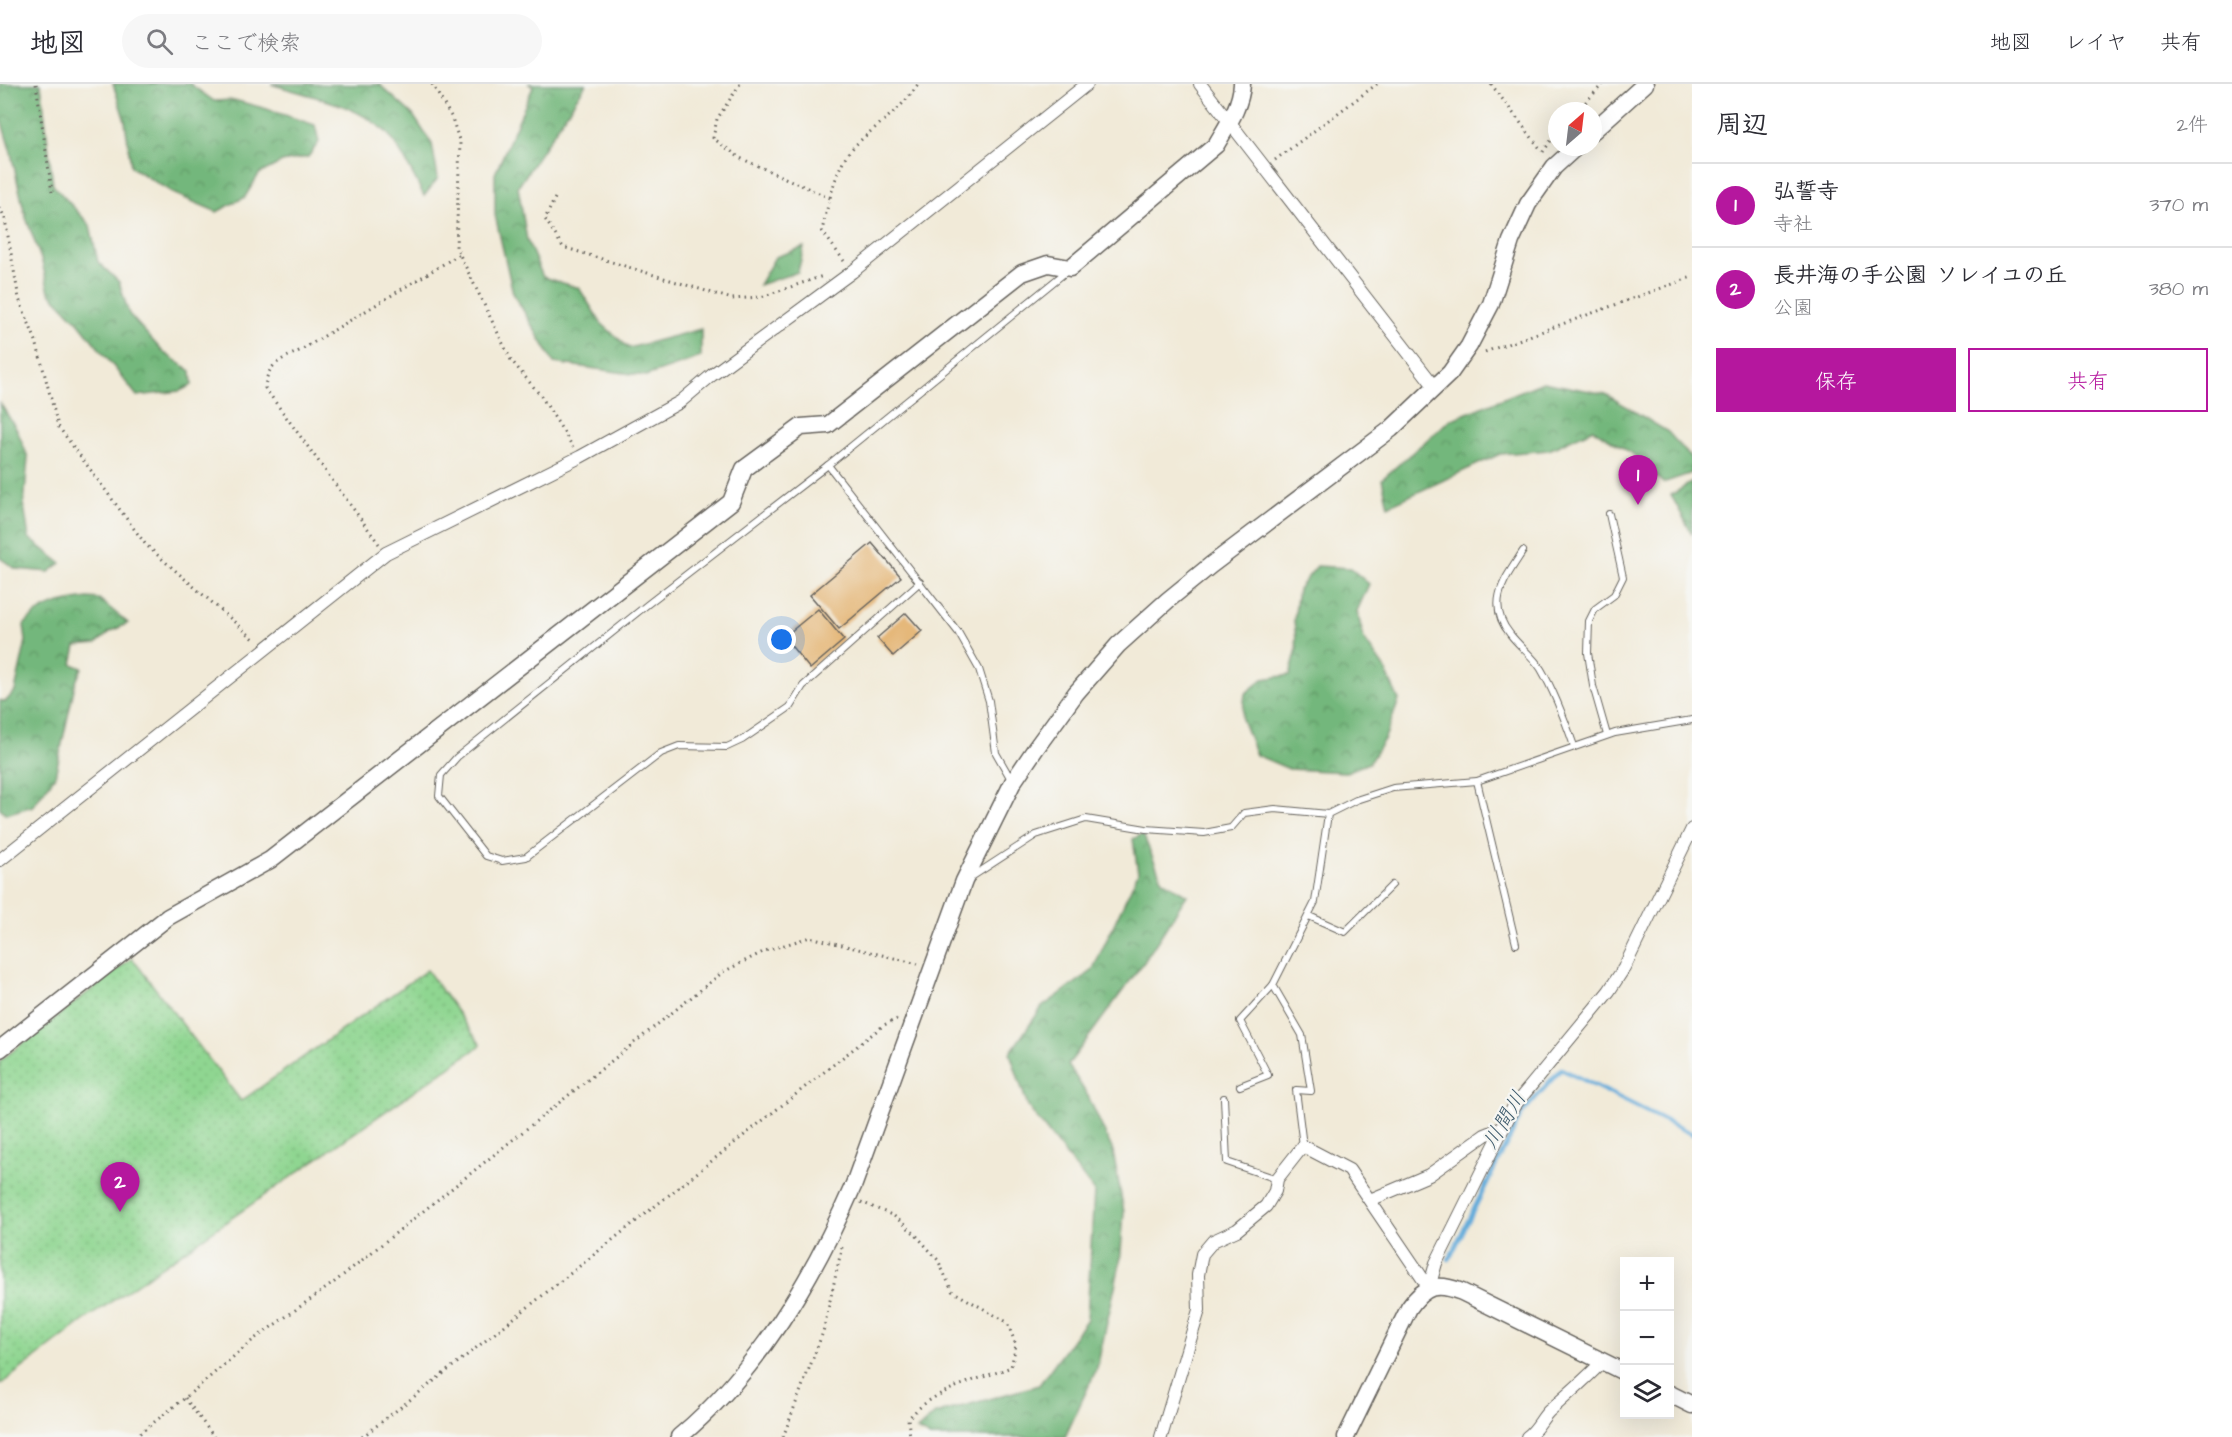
<!DOCTYPE html>
<html lang="ja">
<meta charset="utf-8">
<style>
body{margin:0;font-family:"Architects Daughter","Klee One",sans-serif;background:#f7f7f7;color:#2b2b33}
.controls{position:absolute;right:18px;bottom:18px;display:grid;overflow:hidden;border-radius:0px;box-shadow:0 6px 24px #0002}
.controls button{width:54px;height:54px;display:grid;place-items:center;padding:0;border:0;border-bottom:2px solid #e1e1e2;background:#fff;color:#2b2b33;font:30px sans-serif}
.compass{position:absolute;left:1548px;top:18px;width:54px;height:54px;border-radius:50%;background:#fff;box-shadow:0 6px 24px #0002;rotate:28deg}
.you{position:absolute;left:782px;top:556px;width:21px;height:21px;margin:-15px;border:4px solid #fff;border-radius:50%;background:#1a73e8;box-shadow:0 0 0 9px #1a73e833}
.badge{display:grid;place-items:center;width:39px;height:39px;border-radius:50%;background:#b5179e;color:#fff;font-size:20px;font-weight:700}
.pin{position:absolute;translate:-50% -50px;filter:drop-shadow(0 2px 3px #0008)}
.pin::after{content:'';position:absolute;top:32px;width:21px;height:18px;background:inherit;clip-path:polygon(0 0,100% 0,50% 100%)}
.list{margin:0;padding:0;list-style:none}
h2{display:flex;justify-content:space-between;align-items:center;height:78px;margin:0;padding:0 24px;font-size:26px}
h2 small{font-size:20px;font-weight:400;color:#7c7c81}
.list li{display:grid;grid-template-columns:39px 1fr auto;gap:18px;align-items:center;box-sizing:border-box;height:84px;padding:0 24px;border-top:2px solid #e1e1e2}
.list b{display:block;font-size:22px;white-space:nowrap}
.list p{margin:0;font-size:20px;white-space:nowrap;color:#7c7c81}
.list em{font-size:20px;font-style:normal;color:#7c7c81}
.actions{display:flex;gap:12px;padding:18px 24px}
.actions a{flex:1;padding:14px 0;border:2px solid #b5179e;border-radius:0px;text-align:center;font-size:21px;color:#b5179e}
.actions .main{background:#b5179e;color:#fff}
.icon{flex:none;width:33px;height:33px;fill:none;stroke:currentColor;stroke-width:2;stroke-linecap:round;stroke-linejoin:round}
.map{position:relative;flex:none;width:1692px;height:1353px;overflow:hidden}
header{display:flex;align-items:center;gap:36px;box-sizing:border-box;height:84px;padding:0 30px;background:#fff;border-bottom:2px solid #e1e1e2}
header strong{font-size:28px}
nav{display:flex;gap:33px;margin-inline-start:auto;font-size:21px}
.search{width:420px;height:54px;background:#f7f7f7;display:flex;align-items:center;gap:15px;box-sizing:border-box;padding:0 21px;border-radius:33px;color:#7c7c81;font-size:22px}
main{display:flex}
aside{flex:1;background:#fff}
.map>svg:first-child{display:block}
.forest{fill:url(#forest-crowns);stroke:#486a4c;stroke-width:1.5}
.park{fill:url(#park-dots);stroke:#567956;stroke-width:1.5}
.lines{fill:none;stroke-linecap:round;stroke-linejoin:round}
.stream{stroke:#63acda;stroke-width:4.5}
.building{fill:#e5b87a}
.service-casing{stroke:#67645e;stroke-width:8}
.minor-casing{stroke:#67645e;stroke-width:14}
.tertiary-casing{stroke:#67645e;stroke-width:19}
.path{stroke:#67645e;stroke-width:3;stroke-dasharray:1.5 4.5;stroke-linecap:butt}
.service{stroke:#fff;stroke-width:6}
.minor{stroke:#fff;stroke-width:12}
.tertiary{stroke:#fff;stroke-width:16}
.labels{text-anchor:middle;stroke-width:4.5;stroke-linejoin:round;paint-order:stroke}
.water-label{font-size:21px;font-style:italic;fill:#385668;stroke:#f6f6f2}
</style>
<header>
<strong>地図</strong>
<div class="search"><svg class="icon" aria-label="search" viewBox="0 0 24 24"><circle cx="10" cy="10" r="6"/><path d="M15 15l6 6"/></svg>ここで検索</div>
<nav><a>地図</a><a>レイヤ</a><a>共有</a></nav>
</header>
<main>
<div class="map">
<svg width="1692" height="1353" viewBox="0 0 1692 1353">
<defs>
<pattern id="forest-crowns" width="20" height="18" patternUnits="userSpaceOnUse" patternTransform="scale(1.5)"><rect width="20" height="18" fill="#73b77b"/><path d="M2 6a3 3 0 1 1 6 0M12 15a3 3 0 1 1 6 0" fill="none" stroke="#5e9464"/></pattern>
<pattern id="park-dots" width="8" height="8" patternUnits="userSpaceOnUse" patternTransform="scale(1.5)"><rect width="8" height="8" fill="#8fd691"/><path d="M2 2h.1M6 6h.1" fill="none" stroke="#7bb77c" stroke-width="1.8" stroke-linecap="round"/></pattern>
</defs>
<rect width="100%" height="100%" fill="#f6f6f2"/>
<filter id="ink" filterUnits="userSpaceOnUse"><feTurbulence type="fractalNoise" baseFrequency=".0167" numOctaves="2"/><feDisplacementMap in="SourceGraphic" scale="12" xChannelSelector="R" yChannelSelector="G"/><feConvolveMatrix kernelMatrix="1 2 1 2 8 2 1 2 1" color-interpolation-filters="sRGB"/></filter>
<filter id="wash" filterUnits="userSpaceOnUse"><feTurbulence type="fractalNoise" baseFrequency=".008" numOctaves="4" result="noise"/><feDisplacementMap in="SourceGraphic" scale="24" xChannelSelector="R" yChannelSelector="G"/><feGaussianBlur stdDeviation="1.35" result="paint"/><feColorMatrix in="noise" values="0 0 0 0 0 0 0 0 0 0 0 0 0 0 0 0 0 1.4 0 .05"/><feComposite in="paint" operator="in"/></filter>
<g filter="url(#wash)">
<rect width="100%" height="100%" fill="#f1ead8"/>
<g class="forest">
<polygon points="0,0 41,0 53,101 90,141 98,178 119,198 129,230 163,268 191,287 192,301 180,307 137,312 78,238 49,208 42,178 25,131 11,69 0,32"/>
<polygon points="113,0 190,0 214,17 234,16 267,25 315,41 319,58 308,73 282,78 259,90 245,113 217,128 175,110 131,83 125,37"/>
<path d="M271 0 380 1 413 31 432 60 438 94 424 112C415 95 400 62 386 48 356 20 309 12 271 0Z"/>
<polygon points="529,0 586,0 518,103 527,156 543,193 579,204 601,239 629,264 701,245 701,273 646,292 554,279 513,209 495,131 495,90 533,3"/>
<polygon points="804,163 798,188 759,201 775,173"/>
<polygon points="1543,298 1606,310 1668,348 1692,375 1692,389 1663,399 1633,370 1593,345 1549,366 1500,370 1388,422 1382,395 1450,336"/>
<polygon points="0,319 17,346 28,373 24,421 29,454 61,479 49,488 16,485 0,474"/>
<polygon points="1692,398 1692,450 1671,411"/>
<polygon points="1317,482 1350,484 1369,500 1357,527 1364,555 1385,585 1399,616 1385,654 1369,679 1346,688 1289,685 1256,671 1242,635 1245,610 1263,595 1290,591 1297,565 1294,536 1298,505"/>
<path d="M88 514 99 515 128 539 110 548 96 560 76 562 72 580 82 584 75 600 55 692 33 722 6 730 0 724V616L5 618 15 607 26 557 24 541C41 521 63 517 88 514Z"/>
<polygon points="1143,750 1162,796 1187,811 1144,878 1068,981 1088,1012 1113,1067 1124,1128 1120,1180 1097,1284 1065,1353 930,1353 917,1346 935,1330 1039,1301 1087,1235 1094,1107 1028,1023 1010,969 1042,923 1092,887 1138,789 1133,755"/>
</g>
<polygon class="park" points="132,874 241,1017 427,886 481,961 82,1238 0,1301 0,977"/>
<g class="lines">
<polyline class="stream" points="1449,1175 1522,1029 1561,985 1692,1050"/>
</g>
<g id="blocks">
<g class="building">
<polygon points="872,459 901,493 839,545 810,511"/>
<polygon points="818,525 844,556 810,585 784,553"/>
<polygon points="906,529 922,547 893,572 877,554"/>
</g>
</g>
</g>
<g filter="url(#ink)">
<use href="#blocks" fill-opacity="0" stroke="#67645e" stroke-width="1.5"/>
<g class="lines">
<defs>
<g id="service">
<polyline points="828,381 958,548 979,585 989,617 996,669 1012,697"/>
<path d="M1523 467C1505 495 1485 519 1510 550 1519 562 1533 572 1541 585 1555 609 1565 636 1574 662"/>
<polyline points="920,498 803,602 790,623 742,656 727,663 679,662 661,669 526,773 502,777 486,772 439,712 441,691 457,673 648,520 828,381 1067,187"/>
<polyline points="1607,651 1593,602 1588,569 1589,537 1595,525 1614,511 1623,493 1609,430"/>
<polyline points="1477,697 1516,860"/>
<polyline points="970,794 1036,751 1086,735 1146,745 1204,749 1231,744 1244,729 1275,725 1328,730"/>
<polyline points="1309,832 1345,848 1392,801"/>
<polyline points="1240,1002 1268,991 1240,937 1273,901"/>
<polyline points="1224,1014 1227,1078 1277,1095"/>
<polyline points="1303,1062 1296,1006 1311,1007 1302,951 1273,901 1315,818 1328,730 1356,716 1393,704 1477,697 1615,649 1692,636"/>
</g>
<g id="minor">
<polyline points="1200,0 1435,303"/>
<polyline points="0,776 386,469 580,373 680,318 712,291 852,188 1087,0"/>
<polyline points="1370,1116 1429,1091 1485,1051 1502,1044"/>
<polyline points="1429,1204 1436,1179 1514,1022 1609,907 1624,884 1692,745"/>
<polyline points="1161,1353 1199,1226 1198,1191 1202,1170 1213,1157 1237,1146 1266,1122 1275,1107 1277,1095 1303,1062 1349,1086 1429,1204"/>
<path d="M1527 1353C1537 1346 1541 1335 1549 1327 1567 1311 1586 1295 1603 1277"/>
</g>
<g id="tertiary">
<polyline points="1593,47 1645,0"/>
<path d="M0 965 168 833 270 776 731 418 744 385 801 343 828 341 1022 189 1048 180 1070 184 1216 61C1227 42 1241 22 1242 0"/>
<polyline points="1670,1310 1692,1321"/>
<path d="M679 1353C759 1286 813 1194 854 1100L964 797 1013 698 1036 664 1076 609 1118 561 1168 516 1211 481 1391 345 1450 289 1469 262 1491 220 1511 157 1528 120 1554 83 1576 63"/>
<path d="M1346 1353 1409 1224C1425 1201 1437 1198 1462 1208L1624 1288"/>
</g>
</defs>
<use href="#service" class="service-casing"/>
<use href="#minor" class="minor-casing"/>
<use href="#tertiary" class="tertiary-casing"/>
<g class="path">
<polyline points="36,0 52,108"/>
<polyline points="432,0 452,34 460,59 456,163 511,276 541,312 573,363"/>
<polyline points="740,0 717,35 713,54 740,74 830,114"/>
<polyline points="1491,0 1542,67"/>
<polyline points="1577,27 1603,0"/>
<polyline points="1543,68 1557,48"/>
<polyline points="1275,76 1377,0"/>
<polyline points="555,114 545,135 563,163 732,215 761,213 823,192"/>
<polyline points="0,123 5,135 19,215 36,257 58,342 146,461 255,556"/>
<path d="M844 177 822 147C826 128 837 81 849 68 871 43 899 30 918 0"/>
<polyline points="1485,268 1692,193"/>
<path d="M379 460 265 304C267 279 281 276 301 266L460 170"/>
<path d="M861 1118 894 1132 915 1150 938 1176 952 1207 1007 1238 1016 1261 1011 1283C976 1297 933 1305 908 1335L910 1353"/>
<polyline points="185,1314 214,1353"/>
<polyline points="135,1353 185,1314 253,1256 332,1200 723,888 765,867 810,853 918,880"/>
<path d="M362 1353C538 1217 710 1077 884 941L897 935"/>
<polyline points="783,1353 823,1248 842,1163"/>
</g>
<use href="#service" class="service"/>
<use href="#minor" class="minor"/>
<use href="#tertiary" class="tertiary"/>
</g>
</g>
<g class="labels">
<g class="water-label">
<text transform="translate(1504 1036) rotate(-59)" y="7">川間川</text>
</g>
</g>
</svg>
<div class="controls">
<button>+</button>
<button>−</button>
<button><svg class="icon" aria-label="layers" viewBox="0 0 24 24"><path d="M12 4l9 5-9 5-9-5zM3 14l9 5 9-5"/></svg></button>
</div>
<svg class="compass" viewBox="-18 -18 36 36"><path d="M0-13l5 13h-10z" fill="#e53935"/><path d="M0 13l5-13h-10z" fill="#7c7c81"/></svg>
<div class="you"></div>
<div class="pin badge" style="left:1638px;top:421px">1</div>
<div class="pin badge" style="left:120px;top:1128px">2</div>
</div>
<aside>
<h2>周辺<small>2件</small></h2>
<ul class="list">
<li><span class="badge">1</span><div><b>弘誓寺</b><p>寺社</p></div><em>370 m</em></li>
<li><span class="badge">2</span><div><b>長井海の手公園 ソレイユの丘</b><p>公園</p></div><em>380 m</em></li>
</ul>
<div class="actions"><a class="main">保存</a><a>共有</a></div>
</aside>
</main>
